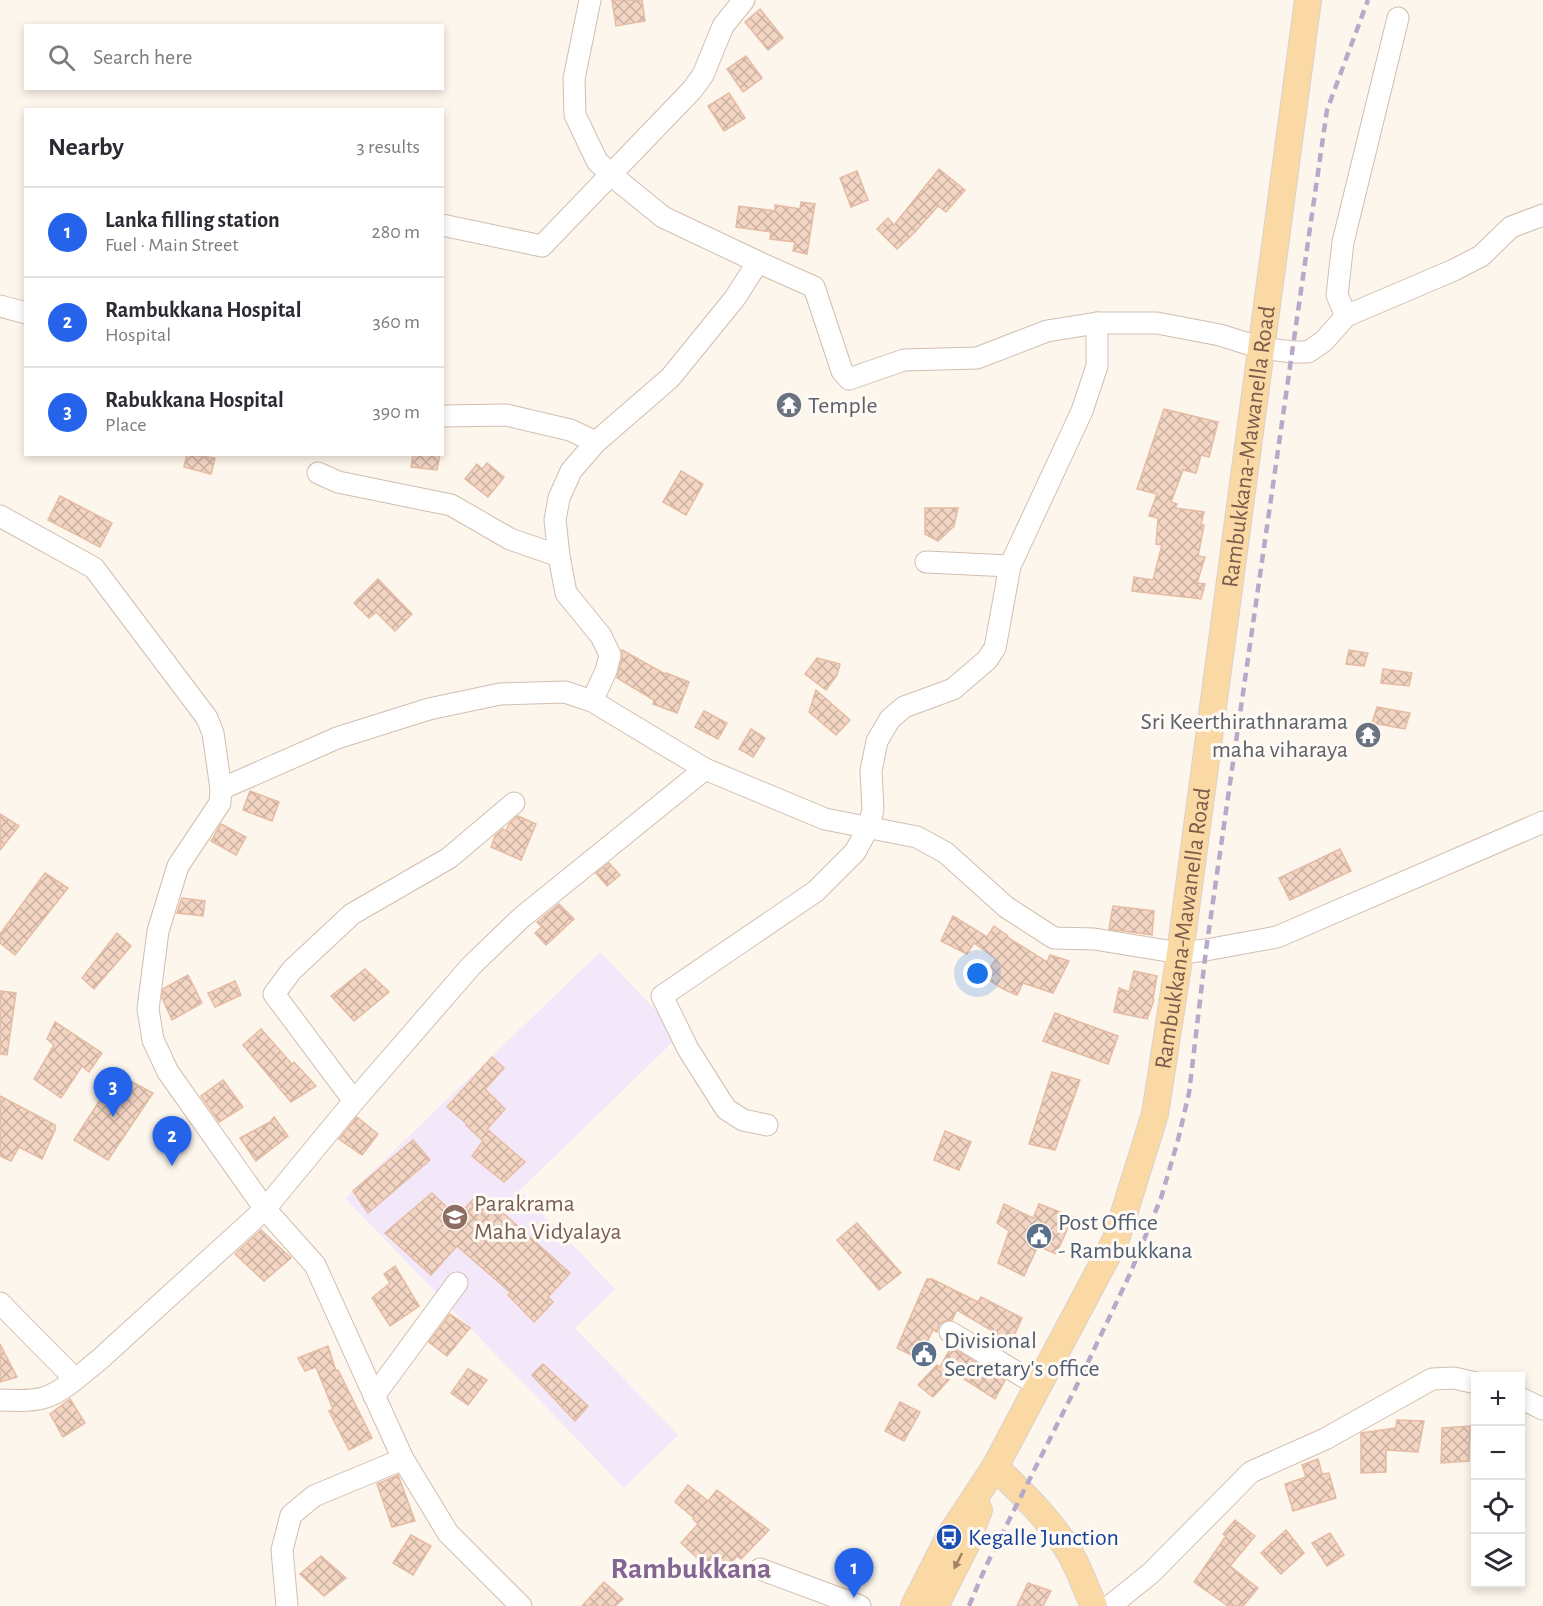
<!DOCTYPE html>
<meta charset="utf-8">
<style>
body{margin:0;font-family:"Alegreya Sans",sans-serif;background:#f7f7f7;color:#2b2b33}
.controls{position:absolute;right:18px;bottom:18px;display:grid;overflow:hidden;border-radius:0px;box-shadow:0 3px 9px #0003}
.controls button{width:54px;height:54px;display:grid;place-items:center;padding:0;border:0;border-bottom:2px solid #e1e1e2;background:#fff;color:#2b2b33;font:30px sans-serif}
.you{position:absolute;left:978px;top:974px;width:21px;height:21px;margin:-15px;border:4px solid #fff;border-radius:50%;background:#1a73e8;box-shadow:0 0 0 9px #1a73e833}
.badge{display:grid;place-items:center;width:39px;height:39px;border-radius:50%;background:#2563eb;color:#fff;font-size:20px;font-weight:700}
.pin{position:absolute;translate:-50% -50px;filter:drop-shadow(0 2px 3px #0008)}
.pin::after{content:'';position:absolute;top:32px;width:21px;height:18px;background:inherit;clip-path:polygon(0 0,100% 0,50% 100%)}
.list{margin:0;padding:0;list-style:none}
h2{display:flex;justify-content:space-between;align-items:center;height:78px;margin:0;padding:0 24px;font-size:26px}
h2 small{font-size:20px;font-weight:400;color:#7c7c81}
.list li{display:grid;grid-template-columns:39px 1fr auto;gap:18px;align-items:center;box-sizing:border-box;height:90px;padding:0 24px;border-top:2px solid #e1e1e2}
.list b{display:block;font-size:22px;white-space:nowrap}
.list p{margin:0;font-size:20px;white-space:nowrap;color:#7c7c81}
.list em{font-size:20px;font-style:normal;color:#7c7c81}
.icon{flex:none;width:33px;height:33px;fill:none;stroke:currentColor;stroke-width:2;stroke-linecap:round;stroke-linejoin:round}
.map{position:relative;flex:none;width:1543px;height:1606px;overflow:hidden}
.search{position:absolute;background:#fff;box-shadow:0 3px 9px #0003;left:24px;top:24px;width:420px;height:66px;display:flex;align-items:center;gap:15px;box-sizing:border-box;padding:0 21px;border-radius:0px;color:#7c7c81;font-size:22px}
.panel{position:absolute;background:#fff;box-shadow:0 3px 9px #0003;left:24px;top:108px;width:420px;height:348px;border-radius:0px}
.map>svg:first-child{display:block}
.education{fill:#f3e8fa}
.building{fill:url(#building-cross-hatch);stroke:#e6bba3;stroke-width:1.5}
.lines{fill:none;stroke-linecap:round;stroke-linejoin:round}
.minor-casing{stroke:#d1beb0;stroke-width:23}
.major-casing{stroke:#dad1cd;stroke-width:28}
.minor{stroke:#fff;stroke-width:21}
.major{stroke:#fbd9a5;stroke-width:26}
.rail{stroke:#b9a8c9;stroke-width:4.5;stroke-dasharray:9 6;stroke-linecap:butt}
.oneway{fill:#a18267}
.labels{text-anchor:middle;stroke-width:6;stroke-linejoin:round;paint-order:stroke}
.worship-label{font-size:24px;fill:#5b616d;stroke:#fffaf3;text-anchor:start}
.street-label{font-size:24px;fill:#7a5c4d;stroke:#fffaf3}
.education-label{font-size:24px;fill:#785e54;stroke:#fffaf3;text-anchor:start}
.service-label{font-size:24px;fill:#4e5e75;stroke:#fffaf3;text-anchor:start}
.transit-label{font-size:24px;fill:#164399;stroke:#fffaf3;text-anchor:start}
.district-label{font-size:30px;font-weight:bold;fill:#846695;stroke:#fffaf3}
</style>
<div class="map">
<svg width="1543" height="1606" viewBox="0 0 1543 1606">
<defs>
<pattern id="building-cross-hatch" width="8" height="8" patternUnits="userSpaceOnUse" patternTransform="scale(1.5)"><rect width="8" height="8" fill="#f3d5c3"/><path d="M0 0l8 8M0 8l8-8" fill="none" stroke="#cab0a1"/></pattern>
</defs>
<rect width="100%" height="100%" fill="#fdf6ec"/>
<polygon class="education" points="600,952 680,1035 520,1190 615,1289 575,1328 678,1435 624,1488 345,1198"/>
<g class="building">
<polygon points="612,0 642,0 645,21 616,26"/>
<polygon points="760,9 783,38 768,50 745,22"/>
<polygon points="746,56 762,78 743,92 727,69"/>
<polygon points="729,93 745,118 724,131 708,106"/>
<polygon points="939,169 965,190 946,212 938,206 914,233 897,249 877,229 888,218 894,225"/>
<polygon points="857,171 868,200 851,207 840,178"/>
<polygon points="801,202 815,204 807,254 793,251 795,242 770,239 771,232 736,227 739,206 775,211 775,205 800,209"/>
<polygon points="1164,409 1218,422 1209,457 1201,455 1196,473 1183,470 1171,502 1177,504 1175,508 1204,512 1201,525 1204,525 1198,556 1205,557 1197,583 1205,584 1201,599 1132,591 1134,577 1153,580 1162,545 1156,544 1158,518 1149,516 1157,494 1137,489"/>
<polygon points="187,454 215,458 211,474 184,467"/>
<polygon points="413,454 440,454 437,470 411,467"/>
<polygon points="487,463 504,477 488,497 465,479 477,464 482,469"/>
<polygon points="681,471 703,484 686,515 663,502"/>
<polygon points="60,496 112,523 100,547 48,520"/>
<polygon points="925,508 958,508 954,526 938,541 925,534"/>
<polygon points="378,579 412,614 395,631 376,612 369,618 354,603"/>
<polygon points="622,650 665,674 666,673 689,682 677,713 653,704 654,700 617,678 622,658"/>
<polygon points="1349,650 1368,653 1364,666 1346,664"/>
<polygon points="817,658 840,664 837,675 826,690 805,674"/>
<polygon points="1383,669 1412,673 1409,686 1381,683"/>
<polygon points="816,690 850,720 836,735 809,712"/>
<polygon points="1377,707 1410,713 1405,729 1372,723"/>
<polygon points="704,711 727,723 718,739 695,727"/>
<polygon points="751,729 765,738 753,757 739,749"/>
<polygon points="250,791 279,802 272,821 243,810"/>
<polygon points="0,814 19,826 0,850"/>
<polygon points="518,816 536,824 521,860 491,847 495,836 503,829 506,831 509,824"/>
<polygon points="221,824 246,837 236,855 211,841"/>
<polygon points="1340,849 1351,871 1290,900 1279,878"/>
<polygon points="609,863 620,875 607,886 596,873"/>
<polygon points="45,873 68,888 15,955 0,943 0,934"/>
<polygon points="182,898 205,901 203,916 177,913"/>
<polygon points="559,904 574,919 546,945 535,933 542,927 537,922"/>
<polygon points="1113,906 1154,911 1152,935 1109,929"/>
<polygon points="953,916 987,937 994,926 1008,936 1007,937 1047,962 1050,955 1069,961 1053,993 1023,983 1017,995 1003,989 983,976 996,959 974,943 967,954 941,941"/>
<polygon points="117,933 131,946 94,989 82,978"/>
<polygon points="365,969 389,992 354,1021 331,996"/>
<polygon points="1134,971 1157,976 1153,999 1154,1000 1147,1019 1114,1012 1119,988 1129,992"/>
<polygon points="188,975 202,1003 172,1020 162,998 163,989"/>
<polygon points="235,981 241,995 215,1007 208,993"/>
<polygon points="0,991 16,993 7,1055 0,1054"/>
<polygon points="1055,1013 1118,1036 1108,1064 1043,1041"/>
<polygon points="55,1022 102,1053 89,1072 82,1066 61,1098 34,1079 54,1045 47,1039"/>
<polygon points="261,1029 292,1064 294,1062 316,1086 291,1102 243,1045"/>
<polygon points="492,1057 504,1068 485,1089 505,1109 487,1129 525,1162 504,1182 472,1156 483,1141 466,1125 467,1124 447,1107"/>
<polygon points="1052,1072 1080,1080 1055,1150 1029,1144"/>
<polygon points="117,1074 153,1093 108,1160 74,1140"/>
<polygon points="223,1080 243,1107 219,1122 201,1096"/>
<polygon points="0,1096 55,1125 55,1130 42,1159 19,1147 11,1161 0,1156"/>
<polygon points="274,1117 288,1136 256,1161 240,1138 270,1122"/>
<polygon points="357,1117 378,1134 362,1155 339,1139"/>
<polygon points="945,1131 971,1142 959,1170 934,1160"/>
<polygon points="413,1140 430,1160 368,1213 353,1191"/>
<polygon points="432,1193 457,1217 477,1195 500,1216 503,1213 570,1273 548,1297 553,1302 534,1322 508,1295 511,1293 457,1246 431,1275 385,1233"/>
<polygon points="1004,1204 1033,1218 1039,1204 1073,1217 1056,1254 1038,1246 1024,1276 998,1263 1009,1231 997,1223"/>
<polygon points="857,1223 901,1273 879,1290 837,1240"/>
<polygon points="261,1230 291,1258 264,1281 235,1254"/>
<polygon points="395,1266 419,1306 390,1326 372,1298 390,1283 384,1274"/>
<polygon points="927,1279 932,1279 978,1302 981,1297 1022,1318 1011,1342 957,1310 952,1320 944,1321 939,1325 937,1332 933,1330 919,1359 897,1348"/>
<polygon points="450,1314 470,1328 447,1356 429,1342"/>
<polygon points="0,1344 17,1377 0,1382"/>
<polygon points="328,1346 336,1371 338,1370 372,1438 349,1450 329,1411 333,1409 316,1367 305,1371 298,1358"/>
<polygon points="951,1347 1005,1380 995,1399 955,1373 933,1397 918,1385 937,1365 940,1367"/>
<polygon points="543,1364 588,1406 575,1421 532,1375"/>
<polygon points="468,1369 487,1380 468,1405 451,1393"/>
<polygon points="70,1399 85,1423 63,1437 50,1414"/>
<polygon points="900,1402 920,1412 904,1441 885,1431"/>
<polygon points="1397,1420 1424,1421 1418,1452 1386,1450 1386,1472 1361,1473 1361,1433 1396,1428"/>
<polygon points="1470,1426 1469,1461 1441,1463 1442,1428"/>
<polygon points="1318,1459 1322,1474 1329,1473 1336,1498 1293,1511 1285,1484 1306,1477 1302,1465"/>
<polygon points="398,1475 415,1521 392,1527 377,1484"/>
<polygon points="688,1485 708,1501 717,1490 769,1530 741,1559 737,1556 718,1577 681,1543 698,1524 693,1519 694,1518 675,1502"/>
<polygon points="1235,1520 1255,1536 1230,1566 1258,1588 1243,1606 1228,1606 1194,1582 1226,1536 1223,1534"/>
<polygon points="1286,1530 1304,1553 1281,1574 1261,1553"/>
<polygon points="1330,1533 1344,1555 1327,1566 1312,1543"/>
<polygon points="411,1535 431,1546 413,1575 393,1563"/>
<polygon points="321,1556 346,1578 324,1596 300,1574"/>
<polygon points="604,1582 623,1599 615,1606 582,1606"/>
<polygon points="1028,1583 1051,1591 1043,1606 1017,1606"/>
</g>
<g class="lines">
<defs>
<g id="minor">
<polyline points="590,0 574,79 575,115 597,161 610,174 663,217 758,262 814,287 842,371 849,379 904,360 977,358 1047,331 1097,323 1157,323 1220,335 1261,348 1293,352 1308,352 1324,341 1346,316 1454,270 1481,256 1511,227 1543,215"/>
<polyline points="442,225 542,246 692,90 703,75 723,26 744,0"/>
<polyline points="0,306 26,313"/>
<polyline points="1346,316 1337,295 1343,242 1398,18"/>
<polyline points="442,416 506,415 570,430 596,442"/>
<polyline points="318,473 338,482 451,505 510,539 559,556"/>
<polyline points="0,516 94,568 207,718 213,733 221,789 220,803 178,866 158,931 148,1009 153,1040 168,1072 265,1209 315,1265 403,1459 448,1533 521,1606"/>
<polyline points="926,562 1010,566"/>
<polyline points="592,701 606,671 610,655 601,636 566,593 559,556 555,520 559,498 571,471 596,442 670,378 735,298 758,262"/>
<polyline points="221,789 337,738 429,709 500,694 565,692 592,701 705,769 825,819 917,837 946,853 1006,907 1054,938 1094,939 1180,953 1206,950 1277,937 1543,822"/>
<polyline points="354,1101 274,994 292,970 352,914 449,858 514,803"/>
<polyline points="767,1125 743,1120 726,1109 688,1049 662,996 816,891 855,852 868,828 873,810 871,771 877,741 890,719 904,707 953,689 987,660 995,648 1010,566 1082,411 1097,366 1097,323"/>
<polyline points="0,1303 75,1379"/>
<polyline points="950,1332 1039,1386"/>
<polyline points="374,1396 457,1283"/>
<polyline points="1520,1398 1543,1409"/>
<path d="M0 1400C14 1400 29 1402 43 1398 62 1393 84 1372 99 1360L265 1209 354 1101 471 966 521 918 705 769"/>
<polyline points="760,1569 860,1606"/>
<polyline points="287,1606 282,1550 291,1515 314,1496 403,1459"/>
<polyline points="1110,1606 1151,1573 1251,1472 1325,1439 1432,1379 1454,1378 1476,1383"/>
</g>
<g id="major">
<path d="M995 1467C1023 1494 1052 1521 1071 1555 1080 1571 1086 1589 1094 1606"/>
<path id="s1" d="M914 1606 949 1537 995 1467 1116 1239 1155 1114 1180 953 1308 0"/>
<polyline points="935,1606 966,1545 979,1510"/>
</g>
</defs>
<use href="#minor" class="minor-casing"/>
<use href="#major" class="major-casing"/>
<use href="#minor" class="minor"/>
<use href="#major" class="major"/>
<polyline class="rail" points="969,1606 986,1566 1079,1381 1130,1274 1161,1198 1178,1140 1189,1093 1206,950 1327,110 1368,0"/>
</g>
<defs><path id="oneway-solid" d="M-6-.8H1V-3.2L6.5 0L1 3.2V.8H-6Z" transform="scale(1.5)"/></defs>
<use class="oneway" href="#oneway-solid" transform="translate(958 1561) rotate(117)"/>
<defs>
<symbol id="temple-disc" viewBox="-11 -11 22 22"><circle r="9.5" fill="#6b7280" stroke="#fffaf3"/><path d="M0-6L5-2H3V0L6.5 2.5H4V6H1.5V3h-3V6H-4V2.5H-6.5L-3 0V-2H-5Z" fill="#fff"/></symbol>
<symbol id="school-disc" viewBox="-11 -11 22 22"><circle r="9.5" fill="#8d6e63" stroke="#fffaf3"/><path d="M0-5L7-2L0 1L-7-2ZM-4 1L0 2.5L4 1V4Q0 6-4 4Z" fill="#fff"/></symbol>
<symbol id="civic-disc" viewBox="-11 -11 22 22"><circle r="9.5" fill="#5c6f8a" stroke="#fffaf3"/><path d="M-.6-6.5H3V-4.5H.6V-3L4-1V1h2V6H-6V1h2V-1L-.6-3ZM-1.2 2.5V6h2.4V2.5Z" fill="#fff"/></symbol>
<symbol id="bus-disc" viewBox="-11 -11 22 22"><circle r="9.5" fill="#1a4fb4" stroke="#fffaf3"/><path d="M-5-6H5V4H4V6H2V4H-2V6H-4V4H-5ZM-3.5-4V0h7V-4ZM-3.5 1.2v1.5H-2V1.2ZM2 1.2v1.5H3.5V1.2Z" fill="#fff"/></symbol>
</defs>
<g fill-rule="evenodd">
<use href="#temple-disc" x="774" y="390" width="30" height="30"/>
<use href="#temple-disc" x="1353" y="720" width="30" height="30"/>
<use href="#school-disc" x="440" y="1202" width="30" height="30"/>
<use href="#civic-disc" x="1024" y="1221" width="30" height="30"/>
<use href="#civic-disc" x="909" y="1339" width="30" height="30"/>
<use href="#bus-disc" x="934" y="1522" width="30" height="30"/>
</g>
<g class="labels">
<g class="worship-label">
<text x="808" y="413">Temple</text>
<text x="1348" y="729" text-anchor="end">Sri Keerthirathnarama<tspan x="1348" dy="28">maha viharaya</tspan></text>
</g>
<g class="street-label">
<text dy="8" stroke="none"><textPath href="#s1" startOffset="1224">Rambukkana-Mawanella Road</textPath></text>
<text dy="8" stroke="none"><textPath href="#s1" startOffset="738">Rambukkana-Mawanella Road</textPath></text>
</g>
<g class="education-label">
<text x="474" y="1211">Parakrama<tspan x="474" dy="28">Maha Vidyalaya</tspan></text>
</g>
<g class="service-label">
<text x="1058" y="1230">Post Office<tspan x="1058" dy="28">- Rambukkana</tspan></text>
<text x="944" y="1348">Divisional<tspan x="944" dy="28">Secretary's office</tspan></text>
</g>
<g class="transit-label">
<text x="968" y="1545">Kegalle Junction</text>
</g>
<g class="district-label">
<text x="691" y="1578">Rambukkana</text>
</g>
</g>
</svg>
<div class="controls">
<button>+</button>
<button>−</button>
<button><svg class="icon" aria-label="locate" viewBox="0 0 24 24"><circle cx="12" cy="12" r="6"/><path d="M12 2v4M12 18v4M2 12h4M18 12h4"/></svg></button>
<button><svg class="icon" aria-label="layers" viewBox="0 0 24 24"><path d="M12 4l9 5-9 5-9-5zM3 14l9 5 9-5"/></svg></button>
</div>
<div class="you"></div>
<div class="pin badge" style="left:854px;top:1598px">1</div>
<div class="pin badge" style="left:172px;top:1166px">2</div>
<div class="pin badge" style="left:113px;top:1117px">3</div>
<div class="search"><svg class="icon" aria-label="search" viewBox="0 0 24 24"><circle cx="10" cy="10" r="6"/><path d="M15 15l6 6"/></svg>Search here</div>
<section class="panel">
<h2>Nearby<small>3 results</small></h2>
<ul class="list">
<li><span class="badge">1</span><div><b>Lanka filling station</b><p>Fuel · Main Street</p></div><em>280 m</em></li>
<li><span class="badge">2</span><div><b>Rambukkana Hospital</b><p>Hospital</p></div><em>360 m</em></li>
<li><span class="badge">3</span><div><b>Rabukkana Hospital</b><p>Place</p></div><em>390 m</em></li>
</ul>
</section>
</div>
